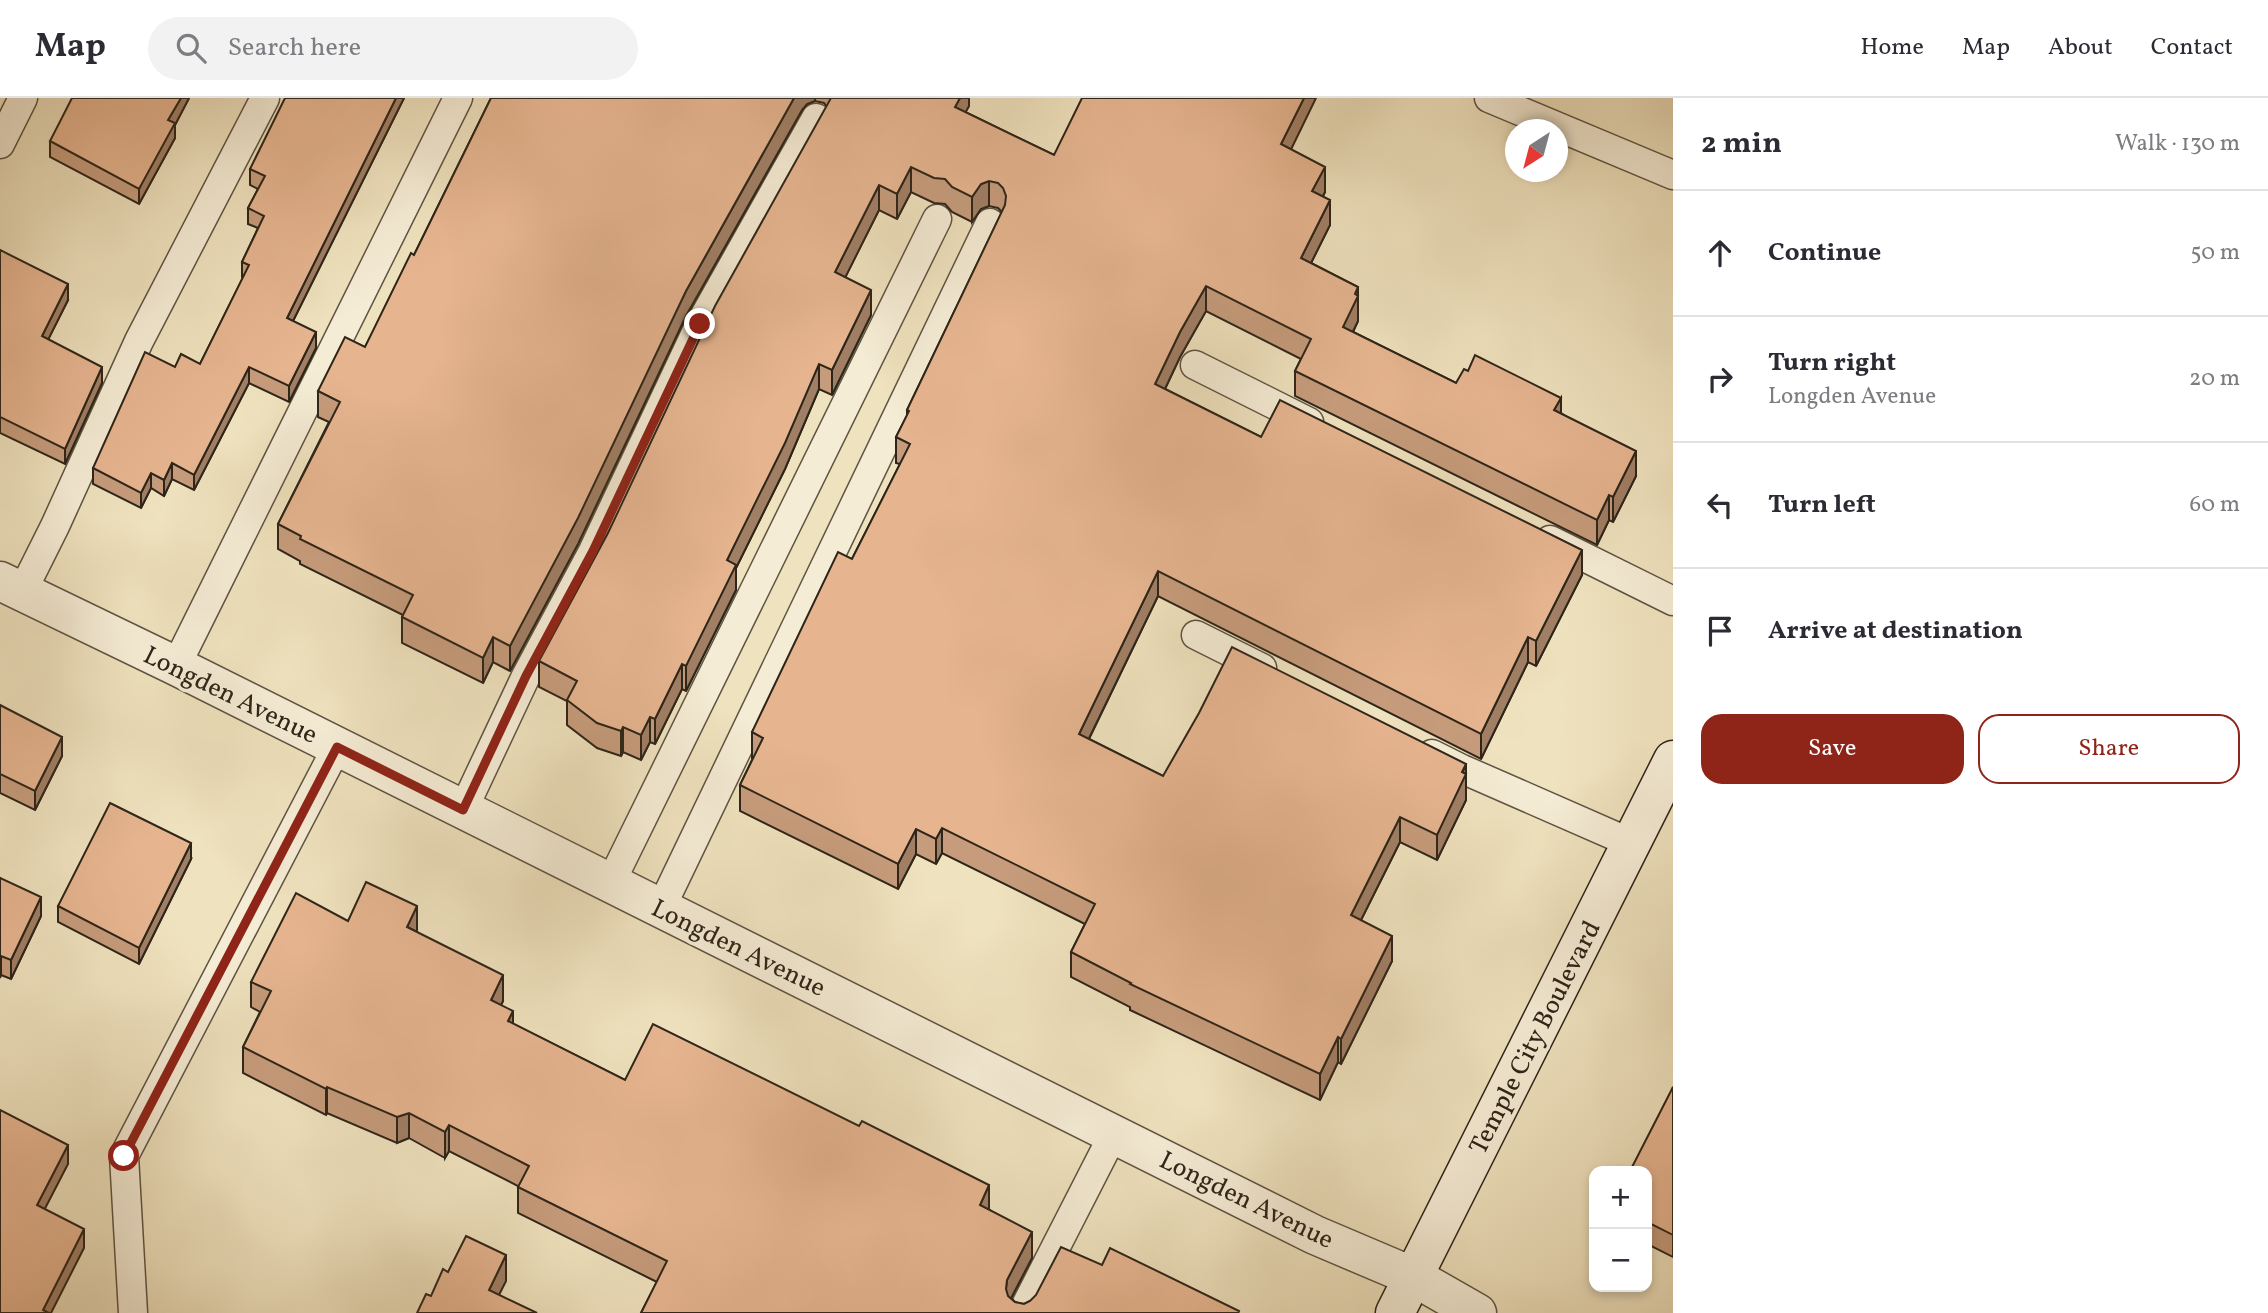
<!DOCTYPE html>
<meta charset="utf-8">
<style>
body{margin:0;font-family:Vollkorn,serif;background:#f2f2f3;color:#2b2b33}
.controls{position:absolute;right:21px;bottom:21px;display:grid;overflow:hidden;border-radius:14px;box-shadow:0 4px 10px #0003}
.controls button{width:63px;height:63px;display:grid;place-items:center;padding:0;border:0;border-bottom:2px solid #e1e1e2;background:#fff;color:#2b2b33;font:35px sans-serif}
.compass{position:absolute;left:1505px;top:21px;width:63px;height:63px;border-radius:50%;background:#fff;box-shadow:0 4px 10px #0003;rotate:216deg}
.stop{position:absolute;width:21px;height:21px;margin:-16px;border:5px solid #8f2418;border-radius:50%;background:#fff}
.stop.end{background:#8f2418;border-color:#fff;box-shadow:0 2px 7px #0008}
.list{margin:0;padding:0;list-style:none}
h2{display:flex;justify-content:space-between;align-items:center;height:91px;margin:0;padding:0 28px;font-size:30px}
h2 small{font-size:23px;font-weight:400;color:#7c7c81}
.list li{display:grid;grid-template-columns:46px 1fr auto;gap:21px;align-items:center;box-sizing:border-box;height:126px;padding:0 28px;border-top:2px solid #e1e1e2}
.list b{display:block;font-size:26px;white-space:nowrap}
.list p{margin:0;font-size:23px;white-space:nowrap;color:#7c7c81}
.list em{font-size:23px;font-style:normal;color:#7c7c81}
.actions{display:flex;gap:14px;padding:21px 28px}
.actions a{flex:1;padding:16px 0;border:2px solid #8f2418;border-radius:21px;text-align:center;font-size:24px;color:#8f2418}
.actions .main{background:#8f2418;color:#fff}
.icon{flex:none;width:38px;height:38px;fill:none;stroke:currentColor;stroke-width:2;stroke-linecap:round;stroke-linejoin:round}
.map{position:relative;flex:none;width:1673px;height:1215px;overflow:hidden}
header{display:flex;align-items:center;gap:42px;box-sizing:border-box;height:98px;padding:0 35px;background:#fff;border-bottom:2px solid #e1e1e2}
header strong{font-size:33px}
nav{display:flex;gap:38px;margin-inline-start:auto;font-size:24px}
.search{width:490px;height:63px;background:#f2f2f3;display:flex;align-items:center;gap:18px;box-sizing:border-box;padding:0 24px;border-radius:38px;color:#7c7c81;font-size:26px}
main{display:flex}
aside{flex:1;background:#fff}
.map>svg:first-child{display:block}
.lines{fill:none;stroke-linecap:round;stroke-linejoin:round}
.service-casing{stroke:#5e5442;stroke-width:31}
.tertiary-casing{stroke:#5e5442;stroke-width:41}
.secondary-casing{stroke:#2e2519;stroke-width:41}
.service{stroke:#f5ecd5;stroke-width:28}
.tertiary{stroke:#f5ecd5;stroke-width:38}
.secondary{stroke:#f5ecd5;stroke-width:38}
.wall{fill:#c69c7c;stroke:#2e2519;stroke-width:2}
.shaded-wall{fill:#a17f65;stroke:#2e2519;stroke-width:2}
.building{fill:#e6b590;stroke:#2e2519;stroke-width:2}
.route{stroke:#8f2418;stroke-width:9}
.labels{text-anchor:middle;stroke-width:7;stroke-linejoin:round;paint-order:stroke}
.street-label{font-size:26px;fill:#2e2519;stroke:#f5ecd5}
</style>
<header>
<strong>Map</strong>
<div class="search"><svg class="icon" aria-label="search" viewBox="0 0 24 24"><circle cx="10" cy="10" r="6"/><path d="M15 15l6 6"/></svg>Search here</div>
<nav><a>Home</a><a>Map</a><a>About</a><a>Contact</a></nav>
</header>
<main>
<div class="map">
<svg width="1673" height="1215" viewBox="0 0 1673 1215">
<rect width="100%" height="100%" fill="#efe2be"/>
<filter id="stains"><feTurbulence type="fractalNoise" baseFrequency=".00286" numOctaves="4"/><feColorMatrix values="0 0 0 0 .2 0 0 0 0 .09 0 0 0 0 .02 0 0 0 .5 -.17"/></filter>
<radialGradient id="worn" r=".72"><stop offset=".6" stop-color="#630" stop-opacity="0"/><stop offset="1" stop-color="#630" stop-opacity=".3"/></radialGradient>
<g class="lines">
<defs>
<g id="service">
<polyline points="1489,0 1673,77"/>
<polyline points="0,46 23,0"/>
<polyline points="1195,267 1309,324"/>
<polyline points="1550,442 1673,503"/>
<polyline points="22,494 55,428 139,243 265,0"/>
<polyline points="1196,537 1262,570"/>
<polyline points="176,568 458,0"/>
<polyline points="1432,656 1462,671 1631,745"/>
<polyline points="463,712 526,578 593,453 700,226 816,20"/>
<polyline points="611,784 937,121"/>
<polyline points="661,810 990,125"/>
<polyline points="133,1215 124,1058 337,649"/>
<polyline points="1022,1215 1114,1035"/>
</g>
<polyline id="tertiary" points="0,483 176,568 1315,1137 1414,1179 1477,1215"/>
<polyline id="secondary" points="1395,1215 1673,662"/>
</defs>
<use href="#service" class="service-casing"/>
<use href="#tertiary" class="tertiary-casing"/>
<use href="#secondary" class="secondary-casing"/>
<use href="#service" class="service"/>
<use href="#tertiary" class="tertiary"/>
<use href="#secondary" class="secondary"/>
</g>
<g class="wall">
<polygon points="189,0 175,27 175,40 139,106 50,59 50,43"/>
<polygon points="404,0 293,223 316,250 289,304 249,285 194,392 172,381 164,398 151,390 141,410 93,386 93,370 175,269 200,266 243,180 242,179 242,164 258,130 248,126 248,110 258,91 250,87 250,71"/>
<polygon points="491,0 969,0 969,8 965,14 1054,57 1291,51 1325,94 1323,98 1330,127 1311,165 1358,189 1358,223 1353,234 1456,285 1561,315 1636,378 1613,424 1609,422 1597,447 1295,298 1295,273 1301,261 1206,213 1180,259 1165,291 1261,339 1582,477 1536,568 1528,564 1481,661 1158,498 1089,641 1163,678 1466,666 1466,702 1437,762 1400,744 1361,822 1392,863 1341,966 1338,964 1320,1002 1130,912 1130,909 1071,879 1071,854 1085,826 942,755 936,766 916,756 898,791 740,713 740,687 753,660 752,660 752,634 852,461 900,366 896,365 896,339 907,318 907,312 1002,114 998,110 989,108 981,111 972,124 952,114 945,106 934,105 911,94 897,121 879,112 845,179 871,217 832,297 819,291 785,371 736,470 736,492 686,593 682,591 655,646 650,644 641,662 623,654 621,658 597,650 567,627 567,603 539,589 539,563 608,435 827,9 824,5 815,3 807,6 802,12 686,218 578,446 510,573 493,564 483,585 402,545 402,519 403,517 300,466 300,463 278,451 278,426 329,324 318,319 318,293 365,249 414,157"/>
<polygon points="0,152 68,202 48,241 102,285 65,366 0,335"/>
<polygon points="0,607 62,658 35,712 0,695"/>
<polygon points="191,761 139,866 58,824 58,808"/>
<polygon points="0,780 41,818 11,881 1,877"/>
<polygon points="348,823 417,834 503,903 501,907 513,926 625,982 989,1111 1032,1160 1011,1200 1015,1204 1024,1206 1102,1167 1239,1215 641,1215 657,1184 518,1115 518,1088 449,1053 445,1060 409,1040 397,1045 327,1015 326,1017 243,975 243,949 260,914 251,909 251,884"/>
<polygon points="1673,989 1673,1159 1647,1146 1647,1073"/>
</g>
<g class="shaded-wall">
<polygon points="181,0 189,0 175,27 175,40 139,106 139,91 168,22"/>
<polygon points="396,0 404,0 287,235 287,220"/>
<polygon points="794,0 815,0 815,3 807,6 802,12 686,218 578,446 510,573 510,548 686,193"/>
<polygon points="960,0 969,0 969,8 955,34 955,9"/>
<polygon points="1304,0 1316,0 1281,72 1281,46"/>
<polygon points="911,69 911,94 897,121 897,96"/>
<polygon points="1325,69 1325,94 1312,119 1312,93"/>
<polygon points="989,83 989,108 981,111 972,124 972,99 981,86"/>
<polygon points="879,87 879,112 835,200 835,174"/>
<polygon points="1330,102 1330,127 1301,185 1301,160"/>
<polygon points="68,186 68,202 42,254 42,238"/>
<polygon points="1206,188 1206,213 1180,259 1155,312 1155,286 1180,234"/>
<polygon points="1358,189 1358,223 1343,254 1343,229 1355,196"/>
<polygon points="871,192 871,217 832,297 832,272"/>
<polygon points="316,234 316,250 289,304 289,288"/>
<polygon points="819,266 819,291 785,371 736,470 736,492 686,593 686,568 727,462"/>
<polygon points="102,269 102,285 65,366 65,351"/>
<polygon points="249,269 249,285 194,392 194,377"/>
<polygon points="1561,300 1561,325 1554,312"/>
<polygon points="1636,353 1636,378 1613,424 1613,399"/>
<polygon points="172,365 172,381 164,398 164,382"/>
<polygon points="151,375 151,390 141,410 141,395"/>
<polygon points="1609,397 1609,422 1597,447 1597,422"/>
<polygon points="1582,452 1582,477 1536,568 1536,543"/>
<polygon points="1158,473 1158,498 1079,661 1079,636"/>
<polygon points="493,539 493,564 483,585 483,560"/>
<polygon points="1528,539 1528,564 1481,661 1481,636"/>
<polygon points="682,566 682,591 655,646 655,621"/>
<polygon points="650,619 650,644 641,662 641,637"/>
<polygon points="623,629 623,654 621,658 621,633"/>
<polygon points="62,639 62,658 35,712 35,693"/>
<polygon points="1466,666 1466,702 1437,762 1437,737"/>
<polygon points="1400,719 1400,744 1351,842 1351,817"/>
<polygon points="942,730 942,755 936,766 936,741"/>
<polygon points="916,731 916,756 898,791 898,766"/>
<polygon points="191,745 191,761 139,866 139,850"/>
<polygon points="41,799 41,818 11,881 11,862"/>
<polygon points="417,808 417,834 407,829"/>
<polygon points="1392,838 1392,863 1341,966 1341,941"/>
<polygon points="1,858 1,877 0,880 0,861"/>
<polygon points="503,877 503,903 491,927 491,902"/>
<polygon points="513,913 513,939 508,923"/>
<polygon points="1338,939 1338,964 1320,1002 1320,976"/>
<polygon points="327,989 327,1015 326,1017 326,991"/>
<polygon points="409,1015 409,1040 397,1045 397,1019"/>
<polygon points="449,1027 449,1053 445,1060 445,1034"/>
<polygon points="68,1047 68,1066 37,1126 37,1107"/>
<polygon points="989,1087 989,1113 980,1107"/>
<polygon points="84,1131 84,1150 51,1215 43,1215 43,1212"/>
<polygon points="1032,1134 1032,1160 1007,1208 1006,1191 1007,1182"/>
<polygon points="506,1157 506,1183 490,1215 489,1192"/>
</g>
<g class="building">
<polygon points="72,0 181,0 168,22 175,25 139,91 50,43"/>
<polygon points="285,0 396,0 287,220 316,234 289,288 249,269 194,377 172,365 164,382 151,375 141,395 93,370 145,254 175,269 181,256 200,266 249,167 242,164 264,118 248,110 265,78 250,71"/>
<polygon points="491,0 794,0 686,193 578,420 510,548 493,539 483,560 402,519 413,497 300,441 301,438 278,426 340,304 318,293 345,239 365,249 411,155 414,157"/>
<polygon points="831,0 960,0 955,9 1054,57 1082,0 1304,0 1281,46 1325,69 1312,93 1330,102 1301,160 1358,189 1355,196 1358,198 1343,229 1456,285 1464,271 1468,273 1475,257 1561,300 1554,312 1636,353 1613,399 1609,397 1597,422 1295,273 1311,241 1206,188 1180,234 1155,286 1261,339 1280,302 1582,452 1536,543 1528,539 1481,636 1158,473 1079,636 1163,678 1199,615 1232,549 1466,666 1462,674 1466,676 1437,737 1400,719 1351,817 1392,838 1341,941 1338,939 1320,976 1130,886 1131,885 1071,854 1095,806 942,730 936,741 916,731 898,766 740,687 763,640 752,634 838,454 852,461 910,346 896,339 909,313 907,312 1005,107 1006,98 1003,90 998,85 989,83 981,86 972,99 952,89 945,81 934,80 911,69 897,96 879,87 835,174 871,192 832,272 819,266 785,345 727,462 736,467 686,568 682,566 655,621 650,619 641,637 623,629 621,633 597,625 567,602 577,583 539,563 608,435 715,208"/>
<polygon points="0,152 68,186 42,238 102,269 65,351 0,319"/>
<polygon points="0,607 62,639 35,693 0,676"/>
<polygon points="110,705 191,745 139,850 58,808"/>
<polygon points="0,780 41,799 11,862 1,858 0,861"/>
<polygon points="366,784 417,808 407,829 503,877 491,902 513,913 508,923 625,982 653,926 859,1028 862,1023 989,1087 980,1107 1032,1134 1007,1182 1006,1191 1008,1198 1015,1204 1024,1206 1030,1203 1036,1197 1061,1149 1102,1167 1110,1150 1239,1213 1238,1215 641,1215 667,1163 518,1089 529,1068 449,1027 445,1034 409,1015 397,1019 327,989 326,991 243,949 271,893 251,884 296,795 348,823"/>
<polygon points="1673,989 1673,1137 1647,1124 1647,1073 1630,1073"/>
<polygon points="0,1012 68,1047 37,1107 84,1131 43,1212 49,1215 0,1215"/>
<polygon points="466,1138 506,1157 489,1192 537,1215 417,1215 426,1196 431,1198 443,1171 448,1174"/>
</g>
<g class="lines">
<polyline class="route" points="124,1058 337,649 463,712 526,578 593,453 700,226"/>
</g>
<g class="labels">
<g class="street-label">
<text transform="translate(231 596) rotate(26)" y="9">Longden Avenue</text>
<text transform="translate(739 849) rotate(26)" y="9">Longden Avenue</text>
<text transform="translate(1534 939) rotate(-63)" y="9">Temple City Boulevard</text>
<text transform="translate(1247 1101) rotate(26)" y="9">Longden Avenue</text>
</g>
</g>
<rect width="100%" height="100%" filter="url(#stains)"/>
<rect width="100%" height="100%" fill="url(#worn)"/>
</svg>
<div class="controls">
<button>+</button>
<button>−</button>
</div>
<svg class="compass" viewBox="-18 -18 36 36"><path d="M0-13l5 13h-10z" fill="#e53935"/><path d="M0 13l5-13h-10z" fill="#7c7c81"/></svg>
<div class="stop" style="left:124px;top:1058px"></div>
<div class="stop end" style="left:700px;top:226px"></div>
</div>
<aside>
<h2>2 min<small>Walk · 130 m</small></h2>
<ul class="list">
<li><svg class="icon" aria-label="ahead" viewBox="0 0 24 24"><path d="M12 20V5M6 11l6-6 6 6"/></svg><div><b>Continue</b></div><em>50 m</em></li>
<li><svg class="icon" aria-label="right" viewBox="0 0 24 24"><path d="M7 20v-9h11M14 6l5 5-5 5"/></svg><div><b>Turn right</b><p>Longden Avenue</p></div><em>20 m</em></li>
<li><svg class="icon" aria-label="left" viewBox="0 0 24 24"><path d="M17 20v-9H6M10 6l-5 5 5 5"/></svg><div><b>Turn left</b></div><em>60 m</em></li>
<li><svg class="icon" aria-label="arrive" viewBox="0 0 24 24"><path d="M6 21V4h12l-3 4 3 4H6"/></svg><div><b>Arrive at destination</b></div></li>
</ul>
<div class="actions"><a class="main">Save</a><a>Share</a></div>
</aside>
</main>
